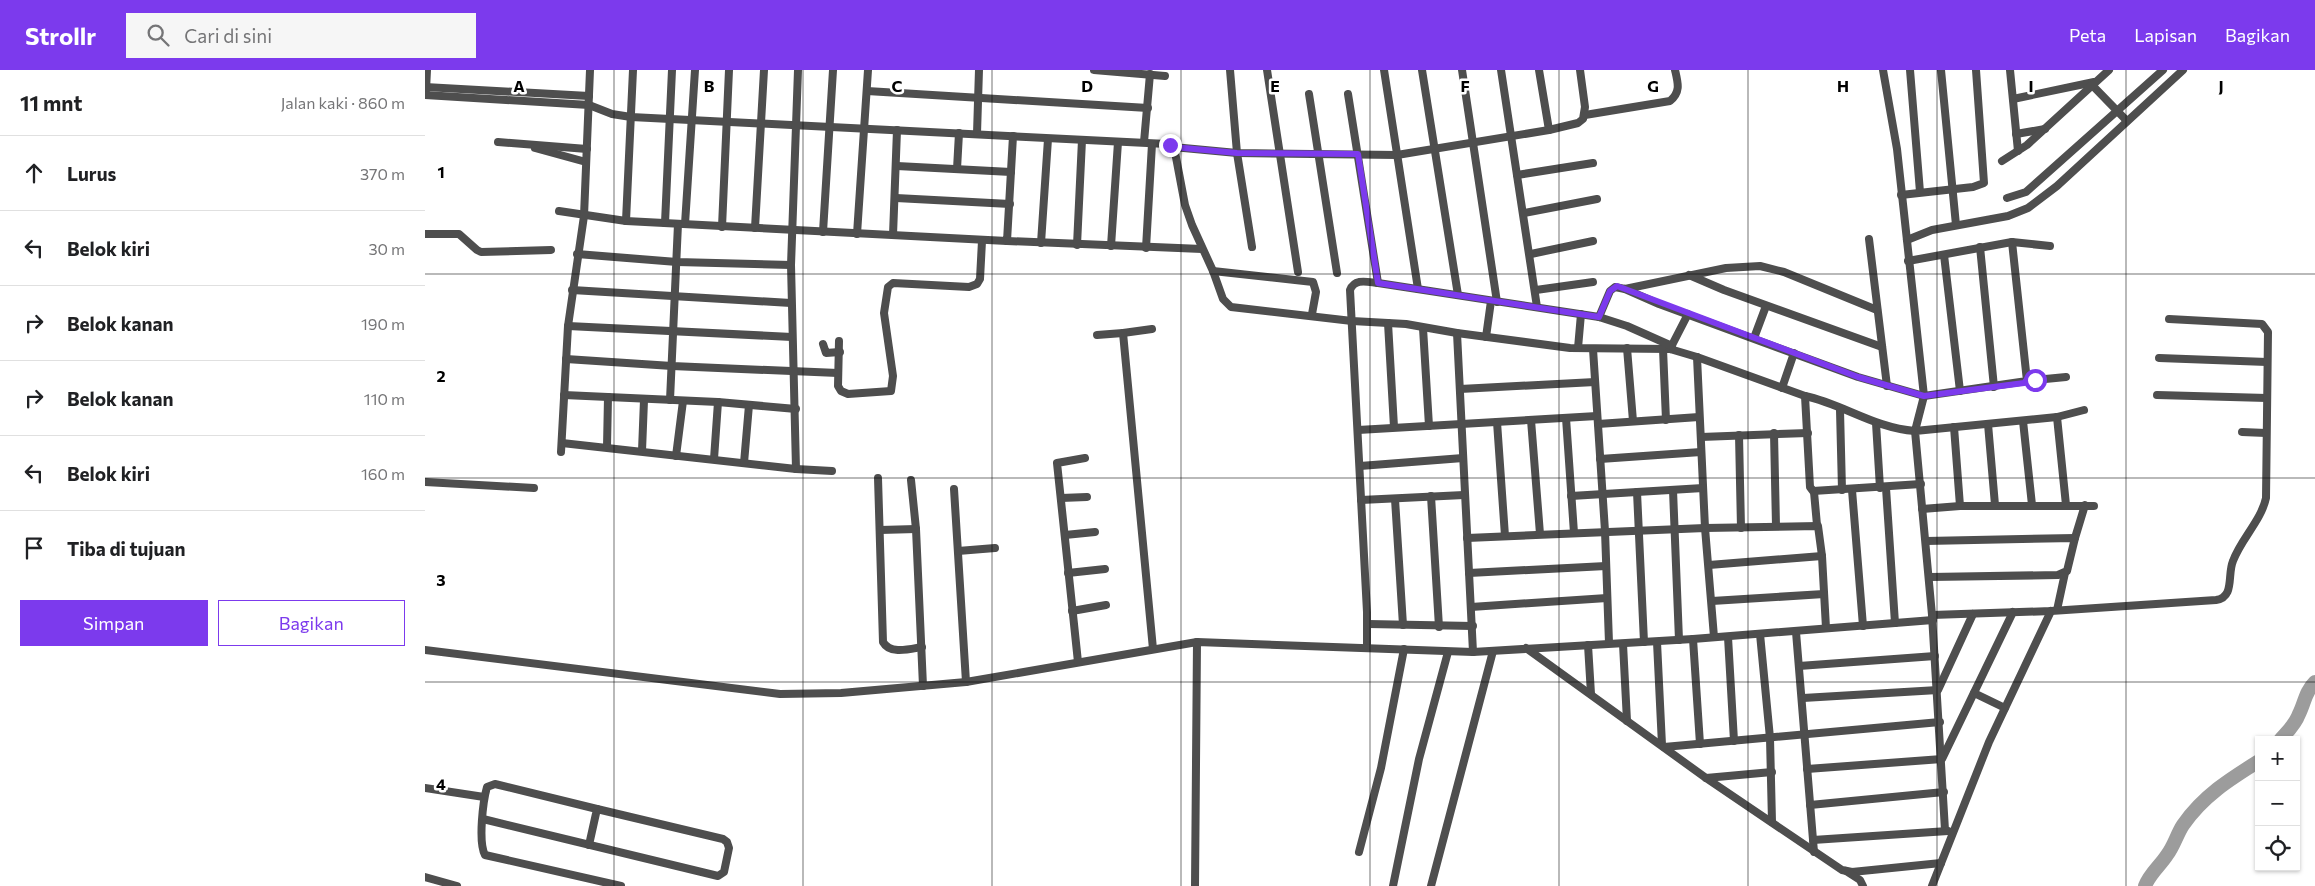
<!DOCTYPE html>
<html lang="id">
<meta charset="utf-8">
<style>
body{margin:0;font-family:Commissioner,sans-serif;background:#f6f6f6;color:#202124}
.controls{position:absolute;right:15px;bottom:15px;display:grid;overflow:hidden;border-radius:0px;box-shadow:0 1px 4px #0004}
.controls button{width:45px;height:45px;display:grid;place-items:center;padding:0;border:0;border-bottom:1px solid #e0e0e0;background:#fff;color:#202124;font:25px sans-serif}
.stop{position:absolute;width:15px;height:15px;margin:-11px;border:4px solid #7c3aed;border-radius:50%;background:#fff}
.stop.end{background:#7c3aed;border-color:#fff;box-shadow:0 1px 5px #0008}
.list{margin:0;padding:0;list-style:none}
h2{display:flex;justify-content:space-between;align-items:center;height:65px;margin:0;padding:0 20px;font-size:21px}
h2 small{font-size:16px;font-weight:400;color:#757577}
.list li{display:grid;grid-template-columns:32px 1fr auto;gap:15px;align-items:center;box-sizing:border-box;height:75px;padding:0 20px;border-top:1px solid #e0e0e0}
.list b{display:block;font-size:19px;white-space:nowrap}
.list em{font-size:16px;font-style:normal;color:#757577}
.actions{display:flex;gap:10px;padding:15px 20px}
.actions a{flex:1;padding:11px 0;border:1px solid #7c3aed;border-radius:0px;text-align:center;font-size:18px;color:#7c3aed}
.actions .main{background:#7c3aed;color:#fff}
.icon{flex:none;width:28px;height:28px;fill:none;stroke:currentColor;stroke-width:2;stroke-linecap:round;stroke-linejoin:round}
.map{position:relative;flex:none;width:1890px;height:816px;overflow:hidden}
header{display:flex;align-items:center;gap:30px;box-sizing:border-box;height:70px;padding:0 25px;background:#7c3aed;color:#fff}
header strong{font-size:24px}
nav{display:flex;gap:28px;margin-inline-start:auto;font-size:18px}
.search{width:350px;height:45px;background:#f6f6f6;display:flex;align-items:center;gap:12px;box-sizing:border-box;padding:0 18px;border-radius:0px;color:#757577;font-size:19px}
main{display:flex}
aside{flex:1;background:#fff}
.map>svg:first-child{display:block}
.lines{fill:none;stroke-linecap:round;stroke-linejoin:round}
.river{stroke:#9c9c9c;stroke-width:14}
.street{stroke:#4e4e4e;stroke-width:8}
.route{stroke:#7c3aed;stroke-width:6}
.grid{fill:none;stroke:#000;stroke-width:1;stroke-opacity:0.55}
.grid-label{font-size:16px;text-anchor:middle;font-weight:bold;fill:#000;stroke:#fff;stroke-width:5;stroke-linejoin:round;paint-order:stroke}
</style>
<header>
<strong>Strollr</strong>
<div class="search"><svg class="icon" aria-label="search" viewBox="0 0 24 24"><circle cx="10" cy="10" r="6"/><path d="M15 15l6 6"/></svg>Cari di sini</div>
<nav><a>Peta</a><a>Lapisan</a><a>Bagikan</a></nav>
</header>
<main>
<aside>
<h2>11 mnt<small>Jalan kaki · 860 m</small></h2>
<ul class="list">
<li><svg class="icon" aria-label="ahead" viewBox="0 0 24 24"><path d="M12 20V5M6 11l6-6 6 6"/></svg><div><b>Lurus</b></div><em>370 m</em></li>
<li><svg class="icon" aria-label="left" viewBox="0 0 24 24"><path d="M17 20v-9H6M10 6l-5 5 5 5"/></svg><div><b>Belok kiri</b></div><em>30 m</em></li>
<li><svg class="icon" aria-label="right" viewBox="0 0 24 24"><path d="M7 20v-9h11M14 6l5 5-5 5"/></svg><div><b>Belok kanan</b></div><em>190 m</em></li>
<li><svg class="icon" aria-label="right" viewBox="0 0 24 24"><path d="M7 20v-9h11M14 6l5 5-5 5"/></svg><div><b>Belok kanan</b></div><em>110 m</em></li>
<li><svg class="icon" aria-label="left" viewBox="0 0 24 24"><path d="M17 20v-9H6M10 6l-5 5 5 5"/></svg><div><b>Belok kiri</b></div><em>160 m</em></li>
<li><svg class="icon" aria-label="arrive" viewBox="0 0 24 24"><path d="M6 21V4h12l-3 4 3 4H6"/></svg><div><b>Tiba di tujuan</b></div></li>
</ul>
<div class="actions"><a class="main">Simpan</a><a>Bagikan</a></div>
</aside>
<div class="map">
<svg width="1890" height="816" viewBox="0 0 1890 816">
<rect width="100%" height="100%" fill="#fff"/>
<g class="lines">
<g class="river">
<path d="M1855 670C1862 662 1870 655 1874 644 1880 632 1880 622 1890 612"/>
<path d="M1720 816C1725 803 1735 796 1742 785 1749 776 1752 764 1758 755 1778 726 1805 709 1834 691"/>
</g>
<g class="street">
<polyline points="669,0 740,6"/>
<polyline points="805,0 812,83 827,177"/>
<polyline points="842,0 873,202"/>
<polyline points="959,0 993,219"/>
<polyline points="997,0 1033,225"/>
<polyline points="1037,0 1072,232"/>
<polyline points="1076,0 1112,237"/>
<polyline points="1114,0 1124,60"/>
<polyline points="1485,0 1495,122"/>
<polyline points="1516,0 1531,155"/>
<polyline points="1585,0 1593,81"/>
<polyline points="1667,15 1702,51"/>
<polyline points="0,17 164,26"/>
<polyline points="1,20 2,0"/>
<polyline points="442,21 723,38"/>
<polyline points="884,24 912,203"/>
<polyline points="923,24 953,213"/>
<path d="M0 25 164 35 187 44 206 47 742 74 748 77 750 82 760 135 767 155 788 201 798 229 806 237 927 251 981 254 1032 263 1145 278 1245 279 1272 287 1380 326C1418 334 1449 358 1490 361L1499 326 1472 79 1458 0"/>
<polyline points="1588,29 1669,12"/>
<path d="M1160 45 1245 31C1256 22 1253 13 1250 0"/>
<polyline points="552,64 554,0"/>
<polyline points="1591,64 1620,59"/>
<polyline points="73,72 162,79"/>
<polyline points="719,72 725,4"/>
<polyline points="748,77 812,83 972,85 1124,60 1153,53 1158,49 1160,37 1155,0"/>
<polyline points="110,78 161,92"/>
<polyline points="1577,91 1602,75 1684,0"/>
<polyline points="472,96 586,102"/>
<polyline points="532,99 534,63"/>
<polyline points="1092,105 1168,93"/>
<polyline points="1476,125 1548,117 1559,113 1551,0"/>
<polyline points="471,128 585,134"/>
<polyline points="1582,128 1601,122 1738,0"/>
<polyline points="134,141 201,151 582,171 588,66"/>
<polyline points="1099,143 1172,129"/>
<polyline points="201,151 208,0"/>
<polyline points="240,153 247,0"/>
<polyline points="260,154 270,0"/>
<polyline points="297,157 304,0"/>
<polyline points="330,158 339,0"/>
<polyline points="398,162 408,0"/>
<polyline points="0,164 34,164 52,180 56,182 126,180"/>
<polyline points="432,164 443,0"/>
<polyline points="468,165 472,60"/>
<polyline points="1444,169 1462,316"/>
<polyline points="1482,170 1507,160 1583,146 1603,138 1632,116 1758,0"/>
<polyline points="582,171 777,179"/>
<polyline points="616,173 623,69"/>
<polyline points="652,175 657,70"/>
<polyline points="686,176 693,72"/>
<polyline points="1555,177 1569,317"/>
<polyline points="721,178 727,74"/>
<polyline points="152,184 252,192 366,195"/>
<polyline points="1106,184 1168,171"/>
<polyline points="1519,185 1535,321"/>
<polyline points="1483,191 1587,172 1625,176"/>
<polyline points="788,201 888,212 891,222 887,244"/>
<polyline points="1264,205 1299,220 1457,277"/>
<polyline points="1200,219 1234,234 1433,307 1499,326 1602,311 1587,172"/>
<polyline points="147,220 366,233"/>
<polyline points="1111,220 1168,212"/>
<polyline points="1174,247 1185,221 1190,217 1200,219 1301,198 1335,196 1359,202 1452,240"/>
<polyline points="963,253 969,357"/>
<polyline points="143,256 367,267"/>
<polyline points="998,258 1004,356"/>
<polyline points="727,259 698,263 728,579"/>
<polyline points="1032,263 1048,582"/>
<polyline points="672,265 698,263"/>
<polyline points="1061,267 1066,231"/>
<polyline points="1329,268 1341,236"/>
<polyline points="414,271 413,316 416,321 423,324 466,321 468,306 459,243 463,217 468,213 544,217 552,214 555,209 557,171"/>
<polyline points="398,274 401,283 415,282"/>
<polyline points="1153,278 1156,244"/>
<polyline points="1202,278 1208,351"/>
<polyline points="1168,279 1180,461 1184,573"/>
<polyline points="1238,279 1241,350"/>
<polyline points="1245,279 1263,244"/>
<polyline points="1272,287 1280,458 1393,456 1397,486 1401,558"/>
<polyline points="1734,288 1842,292"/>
<polyline points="141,289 247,296 413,303"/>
<polyline points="1603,308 1610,310 1641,307"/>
<polyline points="1357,318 1369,283"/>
<polyline points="1035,319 1170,312"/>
<polyline points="139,325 293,332 371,339"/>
<polyline points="1732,325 1842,328"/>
<polyline points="1380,326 1385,417 1388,421 1496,414"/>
<polyline points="245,330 253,154"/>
<polyline points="1415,340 1417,420"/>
<polyline points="1632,347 1641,435"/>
<polyline points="1141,348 1149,463"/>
<polyline points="1106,350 1115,464"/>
<polyline points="1598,351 1607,435"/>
<polyline points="1072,352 1080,466"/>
<polyline points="1451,353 1455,418"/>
<polyline points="1173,354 1274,347"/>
<polyline points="1563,354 1570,435"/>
<polyline points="1529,357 1535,436"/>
<polyline points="933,360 1172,346"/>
<polyline points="1817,362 1841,363"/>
<polyline points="1349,363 1351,456"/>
<polyline points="1314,365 1316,458"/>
<polyline points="1276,367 1383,363"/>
<polyline points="137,373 371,399 407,401"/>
<polyline points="182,377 183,327"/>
<polyline points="217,381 219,330"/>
<polyline points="136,382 143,256 159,146 165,0"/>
<polyline points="251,386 258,331"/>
<polyline points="289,389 293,332"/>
<polyline points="1175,389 1276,382"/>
<polyline points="319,393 324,335"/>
<polyline points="935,396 1038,388"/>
<polyline points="371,399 366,195 373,0"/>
<path d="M453 408 458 572C465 585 485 579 497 577"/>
<polyline points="486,410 491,459 498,616"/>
<polyline points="0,412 109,418"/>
<polyline points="1461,418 1470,553"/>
<polyline points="529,419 541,612"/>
<polyline points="1248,420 1254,570"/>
<polyline points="1427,420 1438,556"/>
<polyline points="1212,422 1219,572"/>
<polyline points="1389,422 1392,455"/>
<polyline points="1006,426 1014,557"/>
<polyline points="1146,426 1278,418"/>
<polyline points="636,428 662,427"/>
<polyline points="970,429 978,555"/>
<polyline points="936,430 1039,425"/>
<polyline points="1497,439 1535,436 1669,436"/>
<polyline points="455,460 491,459"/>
<polyline points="640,465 670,462"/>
<polyline points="1042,468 1280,458 1289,567"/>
<polyline points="1650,468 1660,435"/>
<polyline points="1501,471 1650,468 1642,501 1633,505 1505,507"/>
<polyline points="533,481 570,478"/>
<polyline points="1284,495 1397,486"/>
<polyline points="643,503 680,499"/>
<polyline points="1044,503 1181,496"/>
<polyline points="1287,531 1399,524"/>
<polyline points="1046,537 1182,528"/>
<polyline points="1632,540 1640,503"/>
<polyline points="647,541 681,535"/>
<polyline points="1507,545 1490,361 1632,347 1659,340"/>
<polyline points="943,554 1048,556"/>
<polyline points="1371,562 1389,782"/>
<polyline points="1335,564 1345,668 1347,752"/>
<polyline points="1303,567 1309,671"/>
<polyline points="1268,569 1275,674"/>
<polyline points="1232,572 1237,675"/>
<polyline points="1198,574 1202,651"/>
<polyline points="1163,575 1166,624"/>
<path d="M942 576V542L925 220C930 208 942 212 953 213L1174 247 1202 256 1247 276"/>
<polyline points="1101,578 1281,708 1417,800 1427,802 1516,793"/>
<polyline points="0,580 355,624 416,623 541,612 772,572 1048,582 1268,569 1508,550"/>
<polyline points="653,592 632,393 660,388"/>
<polyline points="1374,596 1510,586"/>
<polyline points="1549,623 1580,638"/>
<polyline points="1378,628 1513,620 1548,544"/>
<polyline points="1239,677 1515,652"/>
<polyline points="1382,699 1517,689 1588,542"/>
<polyline points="1281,708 1347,702"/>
<polyline points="0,718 59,727"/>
<polyline points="1385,735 1519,722"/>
<polyline points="58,749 293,806 299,802 304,778 302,772 298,769 172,739"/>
<path d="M1520 760 1507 545 1626 541 1791 530C1810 527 1802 505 1808 491 1816 469 1836 451 1841 428L1843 262 1837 254 1744 249"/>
<polyline points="1388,770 1523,761"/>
<path d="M164 775 172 739 70 714 62 717C58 731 53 772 60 785L196 816"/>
<polyline points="934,782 956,698 979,579"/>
<polyline points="1421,801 1435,810 1438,816"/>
<polyline points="0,807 32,816"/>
<polyline points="770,816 772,572"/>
<polyline points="968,816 994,689 1023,582"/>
<polyline points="1006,816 1068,581"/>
<polyline points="1507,816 1564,672 1626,541"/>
</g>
</g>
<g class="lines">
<polyline class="route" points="745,75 748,77 812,83 933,84 953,213 1174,247 1185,221 1192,216 1433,307 1499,326 1599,313 1603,308 1610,310"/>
</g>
<path class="grid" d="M189 0V816M378 0V816M567 0V816M756 0V816M945 0V816M1134 0V816M1323 0V816M1512 0V816M1701 0V816M0 204H1890M0 408H1890M0 612H1890"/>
<g class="grid-label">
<text x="94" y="22">A</text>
<text x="284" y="22">B</text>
<text x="472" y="22">C</text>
<text x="662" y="22">D</text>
<text x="850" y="22">E</text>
<text x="1040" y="22">F</text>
<text x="1228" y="22">G</text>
<text x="1418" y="22">H</text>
<text x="1606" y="22">I</text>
<text x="1796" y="22">J</text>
<text x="16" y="108">1</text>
<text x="16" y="312">2</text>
<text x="16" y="516">3</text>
<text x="16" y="720">4</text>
</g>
</svg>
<div class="controls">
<button>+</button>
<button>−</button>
<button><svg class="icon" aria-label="locate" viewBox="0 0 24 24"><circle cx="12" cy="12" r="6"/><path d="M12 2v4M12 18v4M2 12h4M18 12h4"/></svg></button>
</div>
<div class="stop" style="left:1610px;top:310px"></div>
<div class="stop end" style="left:745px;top:75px"></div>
</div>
</main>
